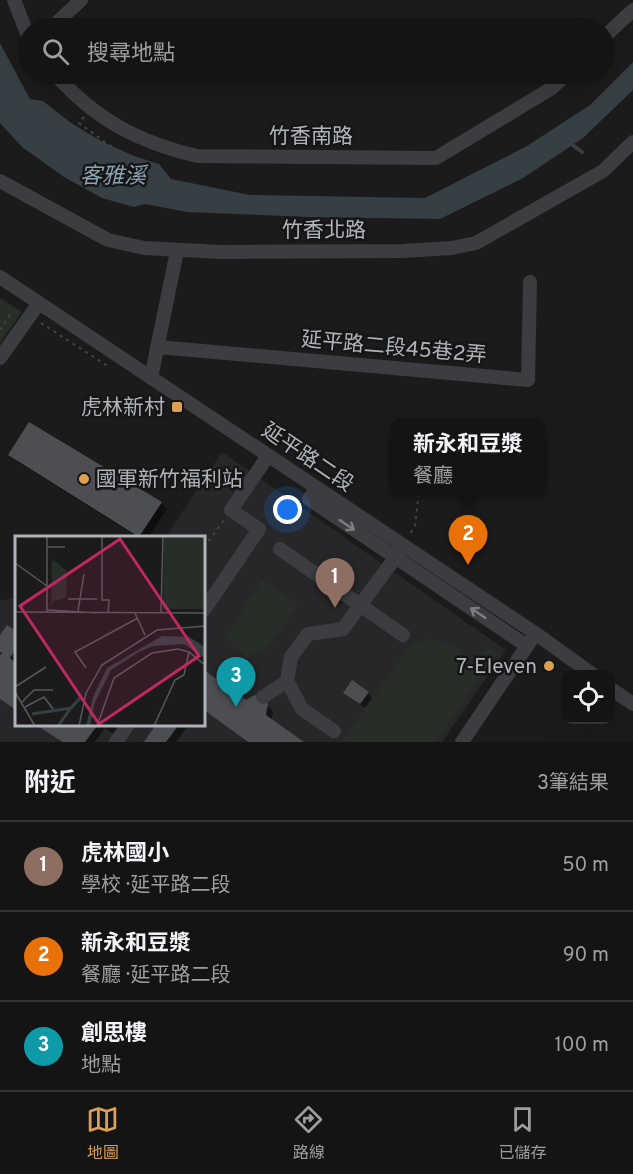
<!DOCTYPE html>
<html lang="zh-TW">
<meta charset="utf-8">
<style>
body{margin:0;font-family:Overpass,"Noto Sans TC",sans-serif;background:#212122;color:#f1f3f6}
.controls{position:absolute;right:18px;bottom:18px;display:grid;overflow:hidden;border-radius:12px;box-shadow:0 6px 24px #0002}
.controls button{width:54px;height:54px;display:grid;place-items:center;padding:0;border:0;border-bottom:2px solid #333334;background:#141415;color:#f1f3f6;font:30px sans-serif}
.you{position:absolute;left:288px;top:510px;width:21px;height:21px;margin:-15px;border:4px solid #fff;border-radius:50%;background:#1a73e8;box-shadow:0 0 0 9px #1a73e833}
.badge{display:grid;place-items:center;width:39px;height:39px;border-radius:50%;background:#dda052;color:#fff;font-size:20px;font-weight:700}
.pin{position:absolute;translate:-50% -50px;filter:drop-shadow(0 2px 3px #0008)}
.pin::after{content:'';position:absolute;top:32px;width:21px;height:18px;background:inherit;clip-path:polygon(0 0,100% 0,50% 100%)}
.popup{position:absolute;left:390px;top:418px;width:156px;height:78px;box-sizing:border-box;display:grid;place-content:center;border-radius:12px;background:#141415;filter:drop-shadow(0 2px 4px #0005);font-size:20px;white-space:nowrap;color:#9d9ea0}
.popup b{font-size:22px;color:#f1f3f6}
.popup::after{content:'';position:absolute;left:50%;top:100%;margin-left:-12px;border:12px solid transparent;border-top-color:#141415}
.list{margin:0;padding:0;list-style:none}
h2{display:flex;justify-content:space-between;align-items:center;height:78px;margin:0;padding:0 24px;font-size:26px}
h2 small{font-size:20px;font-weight:400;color:#9d9ea0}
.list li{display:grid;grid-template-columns:39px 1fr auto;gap:18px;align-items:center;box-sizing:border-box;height:90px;padding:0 24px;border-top:2px solid #333334}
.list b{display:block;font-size:22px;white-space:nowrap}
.list p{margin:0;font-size:20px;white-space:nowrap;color:#9d9ea0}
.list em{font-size:20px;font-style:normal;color:#9d9ea0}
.icon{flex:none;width:33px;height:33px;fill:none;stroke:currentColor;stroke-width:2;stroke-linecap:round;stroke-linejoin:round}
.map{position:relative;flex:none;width:633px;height:742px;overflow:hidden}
.search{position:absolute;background:#141415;box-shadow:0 6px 24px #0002;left:18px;right:18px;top:18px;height:66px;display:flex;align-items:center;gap:15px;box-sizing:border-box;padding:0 21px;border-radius:33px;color:#9d9ea0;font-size:22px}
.sheet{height:348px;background:#141415}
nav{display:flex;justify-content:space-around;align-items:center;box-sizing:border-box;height:84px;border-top:2px solid #333334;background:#141415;font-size:16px;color:#9d9ea0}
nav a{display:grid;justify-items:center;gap:3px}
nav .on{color:#dda052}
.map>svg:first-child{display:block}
.built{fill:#272729}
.green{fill:#272e27}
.water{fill:#363f44}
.shadow{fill:#0007}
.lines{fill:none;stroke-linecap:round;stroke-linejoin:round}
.stream{stroke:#363f44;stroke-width:4}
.building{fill:#4d4e51}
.path{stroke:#424448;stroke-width:2;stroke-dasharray:3 4.5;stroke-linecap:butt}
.minor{stroke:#3c3d41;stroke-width:14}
.oneway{stroke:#7b7e84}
.poi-dot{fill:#dda052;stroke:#161617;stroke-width:2}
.labels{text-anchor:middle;stroke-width:5;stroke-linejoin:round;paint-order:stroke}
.street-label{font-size:21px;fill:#afb3ba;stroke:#161617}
.poi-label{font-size:21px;fill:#afb3ba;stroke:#161617;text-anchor:end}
.water-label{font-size:22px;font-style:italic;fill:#8ba2b0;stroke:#161617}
.inset-river{fill:none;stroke:#363f44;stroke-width:3}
.inset-road{fill:none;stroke:#56585b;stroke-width:1.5}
.view{fill:#c02864;fill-opacity:0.15;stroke:#c02864;stroke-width:3}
.inset-edge{fill:none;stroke:#afb3ba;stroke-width:3}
</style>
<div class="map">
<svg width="633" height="742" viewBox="0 0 633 742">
<rect width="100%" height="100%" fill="#1b1b1c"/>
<polygon class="built" points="222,452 506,650 442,742 0,742 0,601 16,597 16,726 204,726 204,538 165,538"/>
<g class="green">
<polygon points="0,298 22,312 0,343"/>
<polygon points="262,580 299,604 267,649 245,657 225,638"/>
<path d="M429 639C454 644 460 644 470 669L486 647 497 653 435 742H342L412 643Z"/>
</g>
<polygon class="water" points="0,43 30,99 43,101 71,123 101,141 134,156 159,164 171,179 250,195 425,198 527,146 590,105 633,62 633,90 583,138 523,178 440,219 310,217 187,212 145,204 134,207 102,198 64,177 22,147 0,123"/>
<g class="shadow">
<polygon points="30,424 161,503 167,509 148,538 139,538 16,461 10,455"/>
<polygon points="8,627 16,633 16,710 0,699 0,638"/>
<polygon points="204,672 246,702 262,699 273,712 271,721 248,742 204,710"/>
<polygon points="368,693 372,698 365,708 349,697"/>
<polygon points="38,726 127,726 118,737 105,728 95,742 61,742"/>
<polygon points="157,726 188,726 176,742 145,742"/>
</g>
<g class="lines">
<polyline class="stream" points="570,143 582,152"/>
</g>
<g class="building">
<polygon points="29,422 162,502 139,537 8,455"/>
<polygon points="7,625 16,631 16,649 10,658 16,663 16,710 0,699 0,655 2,653 0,652 0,635"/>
<polygon points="204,670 246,700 255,695 263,697 268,704 266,715 304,742 248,742 204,710"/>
<polygon points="352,680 369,692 360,704 343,693"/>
<polygon points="38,726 97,726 85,742 62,742"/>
<polygon points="155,726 178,726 166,742 144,742"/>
</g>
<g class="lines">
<g class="path">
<polyline points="84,117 79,123 112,147"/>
<polyline points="41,323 109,367"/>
<polyline points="0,330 13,311"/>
<polyline points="411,533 415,525 419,492"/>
<polyline points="204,547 224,520"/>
</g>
<g class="minor">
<polyline points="14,0 28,36"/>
<polyline points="51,28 81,0"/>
<polyline points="604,37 633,10"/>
<path d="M55 74C96 120 138 142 197 156L436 158 552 88 567 74"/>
<polyline points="0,181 108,240 144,248 221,252 402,251 452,248 476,243 603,171 633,142"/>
<polyline points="0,277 535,633 592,674"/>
<polyline points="158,347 528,380 530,282"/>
<polyline points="0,358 39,303"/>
<polyline points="151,378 177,251"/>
<polyline points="317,488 309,499 527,646"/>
<polyline points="280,549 403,635"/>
<polyline points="204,610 259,529 231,510 268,456"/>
<polyline points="287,681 302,709 334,731"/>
<polyline points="610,688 633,704"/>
<polyline points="263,697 287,681 291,657 308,634 343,629 400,551"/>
<polyline points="116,742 127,726"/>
<polyline points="462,742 531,640"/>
</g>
</g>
<defs><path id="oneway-shaft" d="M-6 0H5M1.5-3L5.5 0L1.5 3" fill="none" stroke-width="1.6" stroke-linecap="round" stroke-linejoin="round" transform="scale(1.5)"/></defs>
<g class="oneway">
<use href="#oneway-shaft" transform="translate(347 525) rotate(34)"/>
<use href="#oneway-shaft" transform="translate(478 613) rotate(-146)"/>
</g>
<g class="poi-dot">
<rect x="171" y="401" width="12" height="12" rx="3"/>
<circle cx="84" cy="479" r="6"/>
<circle cx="549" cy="666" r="6"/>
</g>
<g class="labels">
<g class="street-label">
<text x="311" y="143">竹香南路</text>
<text x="324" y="237">竹香北路</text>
<text transform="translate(394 347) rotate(5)" y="7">延平路二段45巷2弄</text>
<text transform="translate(308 457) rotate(34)" y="7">延平路二段</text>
</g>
<g class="poi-label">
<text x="165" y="414">虎林新村</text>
<text x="96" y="486" text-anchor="start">國軍新竹福利站</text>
<text x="537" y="673">7-Eleven</text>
</g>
<g class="water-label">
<text x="113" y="183">客雅溪</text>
</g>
</g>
<g transform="translate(15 536)">
<rect width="190" height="190" fill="#1b1b1c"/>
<path d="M149 0 190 1V73H148ZM37 23 52 35 51 62 39 65 36 70Z" fill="#272e27"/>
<path d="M147 100 174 101 190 111V122L169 108 138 110 124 116 96 134 80 166 75 190H71L78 161 92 132Z" fill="#363f44"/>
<path class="inset-river" d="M17 178 56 172 66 161M43 190 55 173"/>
<path class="inset-road" d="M32 0V77M87 0V64H94L93 77M32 11H50M0 27 32 50M53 63H82M33 74 82 77M63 75 69 38M0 76 191 77M146 76 148 0M120 77 130 99M71 132 60 116 123 82M0 151 31 131M0 156 20 190M7 166 19 154H38M10 171 29 161 38 173M64 190 71 157 87 129 142 94 191 90M82 190 99 142 137 117 163 113 174 116 191 130M139 190 160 144 169 139 174 116"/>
<path class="view" d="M105 3 184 120 84 188 5 70Z"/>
<rect width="190" height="190" class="inset-edge"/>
</g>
</svg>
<div class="controls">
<button><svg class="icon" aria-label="locate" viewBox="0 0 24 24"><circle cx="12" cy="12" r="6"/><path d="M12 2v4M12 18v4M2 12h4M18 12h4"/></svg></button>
</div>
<div class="you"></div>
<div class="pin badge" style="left:335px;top:608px;background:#8d6e63">1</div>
<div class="pin badge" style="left:468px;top:565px;background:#e8710a">2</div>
<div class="popup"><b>新永和豆漿</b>餐廳</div>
<div class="pin badge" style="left:236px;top:707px;background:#0f9aa8">3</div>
<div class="search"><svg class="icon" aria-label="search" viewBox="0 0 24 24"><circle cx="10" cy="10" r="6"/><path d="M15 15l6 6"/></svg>搜尋地點</div>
</div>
<section class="sheet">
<h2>附近<small>3筆結果</small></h2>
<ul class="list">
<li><span class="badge" style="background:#8d6e63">1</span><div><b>虎林國小</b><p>學校 · 延平路二段</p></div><em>50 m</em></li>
<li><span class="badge" style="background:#e8710a">2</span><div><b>新永和豆漿</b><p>餐廳 · 延平路二段</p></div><em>90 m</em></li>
<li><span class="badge" style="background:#0f9aa8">3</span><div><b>創思樓</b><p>地點</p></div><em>100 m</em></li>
</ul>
</section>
<nav>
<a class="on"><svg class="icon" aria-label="map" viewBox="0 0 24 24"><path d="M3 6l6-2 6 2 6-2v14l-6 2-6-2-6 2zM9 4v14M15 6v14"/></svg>地圖</a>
<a><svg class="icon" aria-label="directions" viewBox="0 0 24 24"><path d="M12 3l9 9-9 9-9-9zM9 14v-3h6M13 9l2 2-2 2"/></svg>路線</a>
<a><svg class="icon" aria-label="saved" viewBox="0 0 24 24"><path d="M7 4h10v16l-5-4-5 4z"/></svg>已儲存</a>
</nav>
